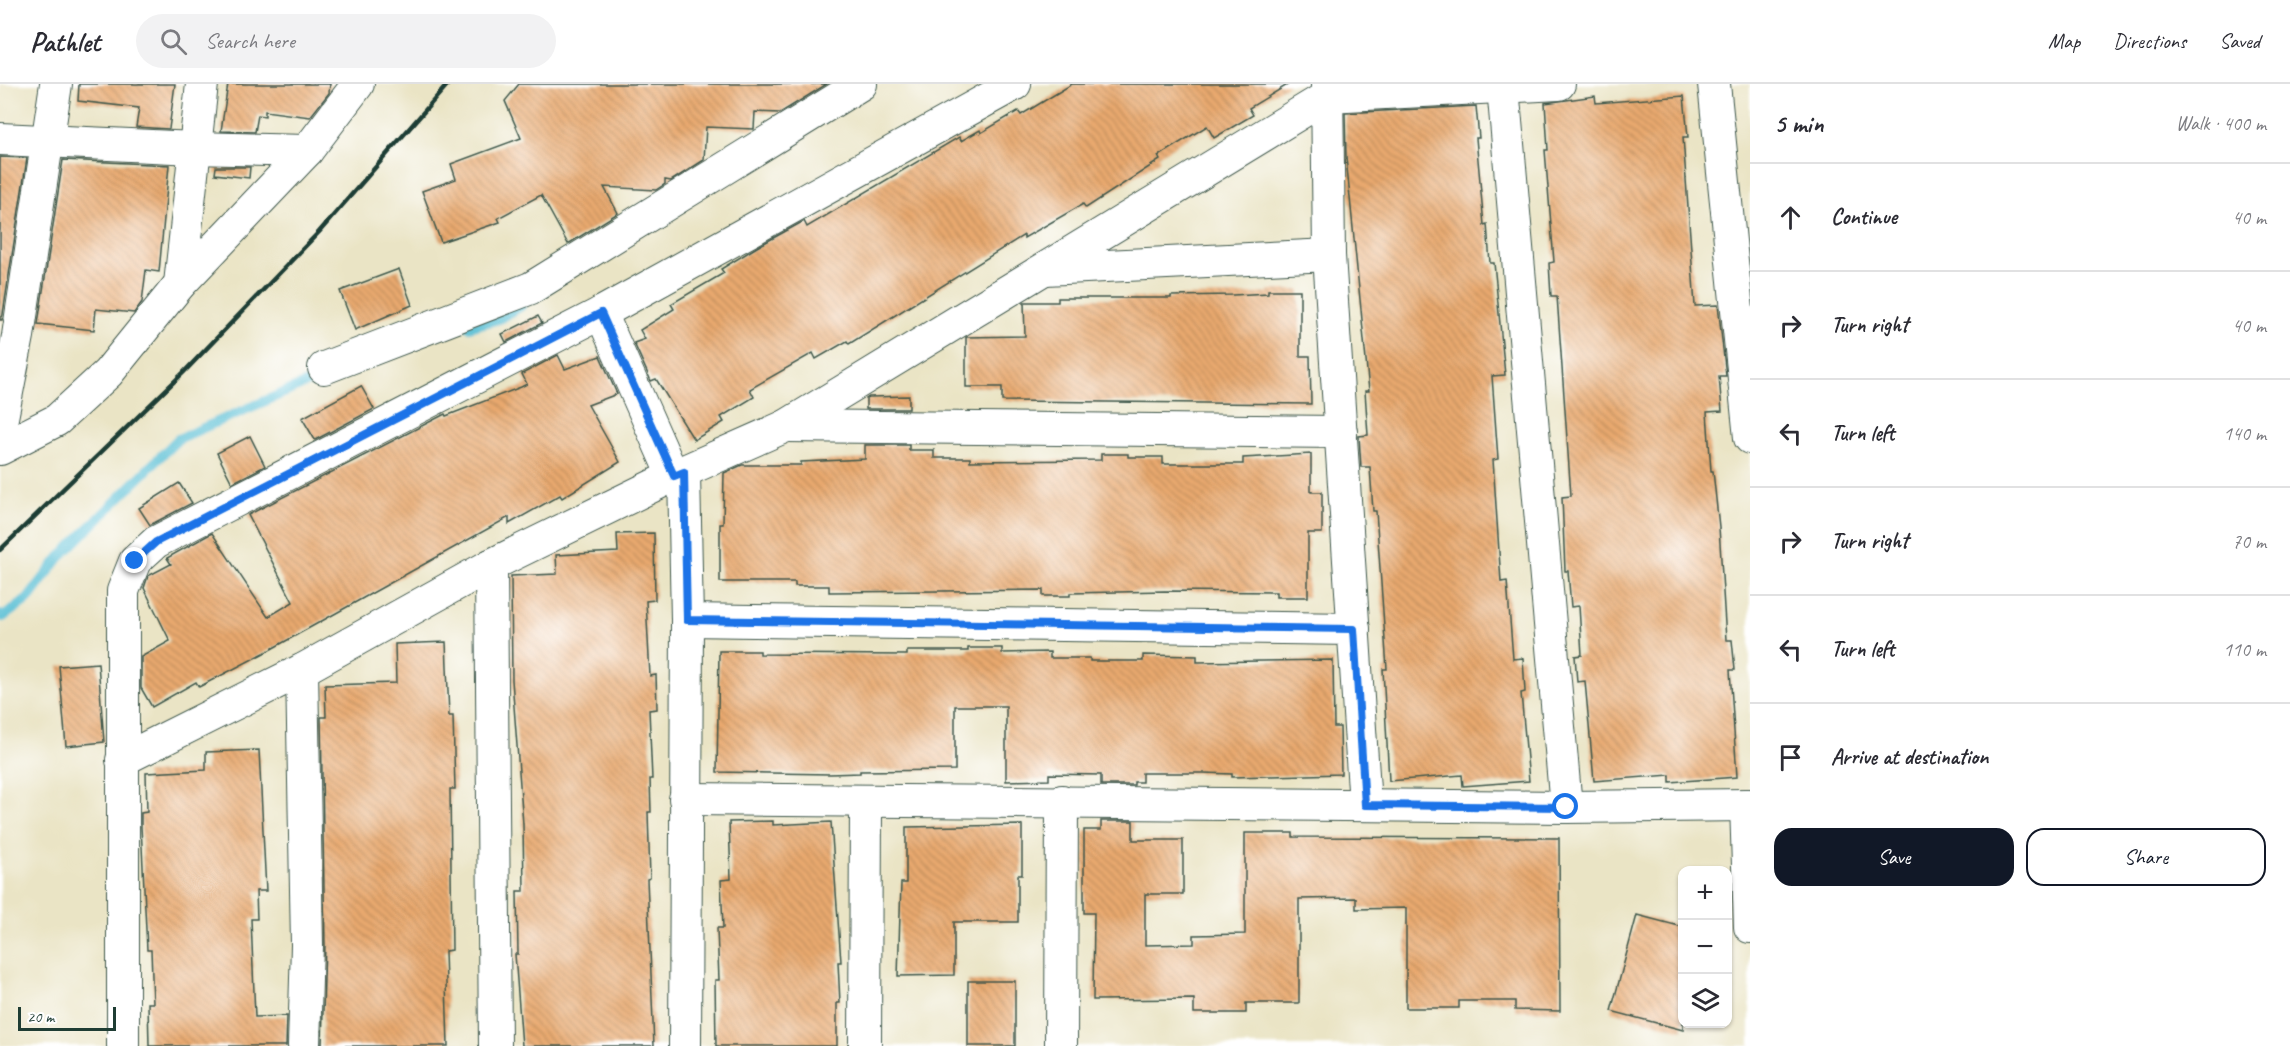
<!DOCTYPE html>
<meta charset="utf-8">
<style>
body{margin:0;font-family:Caveat,sans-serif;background:#f2f2f3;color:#2b2b33}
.controls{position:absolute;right:18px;bottom:18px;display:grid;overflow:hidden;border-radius:12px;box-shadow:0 2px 4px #0004}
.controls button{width:54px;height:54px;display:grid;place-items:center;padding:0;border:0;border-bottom:2px solid #e1e1e2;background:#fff;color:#2b2b33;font:30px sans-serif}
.scale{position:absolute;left:18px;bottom:15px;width:98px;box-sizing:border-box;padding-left:6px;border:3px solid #1f3d34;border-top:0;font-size:16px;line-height:21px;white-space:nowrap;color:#1f3d34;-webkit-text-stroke:4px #fff;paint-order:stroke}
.stop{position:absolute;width:18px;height:18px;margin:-14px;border:4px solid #1a73e8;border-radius:50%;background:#fff}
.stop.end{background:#1a73e8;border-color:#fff;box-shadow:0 2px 6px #0008}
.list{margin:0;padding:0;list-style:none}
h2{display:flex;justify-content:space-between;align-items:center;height:78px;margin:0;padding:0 24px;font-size:26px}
h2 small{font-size:20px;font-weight:400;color:#7c7c81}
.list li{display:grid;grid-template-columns:39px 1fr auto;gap:18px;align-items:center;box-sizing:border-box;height:108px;padding:0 24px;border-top:2px solid #e1e1e2}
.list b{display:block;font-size:22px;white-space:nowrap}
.list em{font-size:20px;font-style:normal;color:#7c7c81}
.actions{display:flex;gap:12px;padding:18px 24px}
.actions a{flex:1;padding:14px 0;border:2px solid #111827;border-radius:18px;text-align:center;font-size:21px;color:#111827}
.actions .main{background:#111827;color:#fff}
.icon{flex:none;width:33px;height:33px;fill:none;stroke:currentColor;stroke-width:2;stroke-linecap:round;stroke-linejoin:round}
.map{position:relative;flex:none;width:1750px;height:962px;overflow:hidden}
header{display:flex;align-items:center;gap:36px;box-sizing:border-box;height:84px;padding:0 30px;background:#fff;border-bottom:2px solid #e1e1e2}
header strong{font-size:28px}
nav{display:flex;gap:33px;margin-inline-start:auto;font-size:21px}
.search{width:420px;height:54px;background:#f2f2f3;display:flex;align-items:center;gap:15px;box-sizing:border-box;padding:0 21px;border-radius:33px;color:#7c7c81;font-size:22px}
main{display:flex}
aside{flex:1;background:#fff}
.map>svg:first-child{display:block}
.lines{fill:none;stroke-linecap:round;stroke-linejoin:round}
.stream{stroke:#55bdd3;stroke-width:10}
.building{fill:url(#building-back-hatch)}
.street-casing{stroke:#3d564a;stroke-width:34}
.street{stroke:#fff;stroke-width:32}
.rail{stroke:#1f3d34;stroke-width:4.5}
.route{stroke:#1a73e8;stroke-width:8}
</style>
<header>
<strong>Pathlet</strong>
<div class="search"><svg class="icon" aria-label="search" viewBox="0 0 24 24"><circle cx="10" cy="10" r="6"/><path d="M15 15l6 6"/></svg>Search here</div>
<nav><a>Map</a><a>Directions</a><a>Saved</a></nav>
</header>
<main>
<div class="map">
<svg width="1750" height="962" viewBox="0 0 1750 962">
<defs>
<pattern id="building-back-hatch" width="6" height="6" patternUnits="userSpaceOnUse" patternTransform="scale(1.5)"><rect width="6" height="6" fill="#e9a96e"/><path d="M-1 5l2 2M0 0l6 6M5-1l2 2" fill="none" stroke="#bc8b5b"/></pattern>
</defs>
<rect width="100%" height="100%" fill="#fff"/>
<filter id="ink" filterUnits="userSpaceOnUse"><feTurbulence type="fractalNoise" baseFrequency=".0167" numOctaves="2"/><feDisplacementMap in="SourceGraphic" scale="12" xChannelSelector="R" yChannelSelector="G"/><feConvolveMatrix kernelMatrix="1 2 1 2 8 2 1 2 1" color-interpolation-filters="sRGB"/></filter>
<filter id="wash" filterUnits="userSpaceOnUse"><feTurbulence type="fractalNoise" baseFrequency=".008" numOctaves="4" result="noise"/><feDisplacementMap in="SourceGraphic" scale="24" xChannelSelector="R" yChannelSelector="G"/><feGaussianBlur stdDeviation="1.35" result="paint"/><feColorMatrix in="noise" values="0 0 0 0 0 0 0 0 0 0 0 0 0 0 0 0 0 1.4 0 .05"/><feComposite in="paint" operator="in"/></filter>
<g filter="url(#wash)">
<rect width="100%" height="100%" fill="#eae4c5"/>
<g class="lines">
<g class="stream">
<polyline points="469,243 499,235 521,222"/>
<polyline points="0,531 3,533 28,515 59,474 178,355 327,290"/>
</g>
</g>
<g id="blocks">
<g class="building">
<polygon points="79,0 175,0 169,45 136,43 139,24 78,17"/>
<polygon points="228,0 330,0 329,9 310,33 265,27 265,32 258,31 255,48 221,47"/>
<polygon points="519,0 827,0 780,29 755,28 754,45 706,43 704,76 671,97 665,96 665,100 656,106 604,103 618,129 568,160 541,111 498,134 500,138 441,158 422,107 456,95 451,80 521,54 505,17"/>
<polygon points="1072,0 1289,0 1249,24 1253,31 1214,54 1207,42 1158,72 1160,76 1086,124 1083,120 1024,154 1024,151 849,260 847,257 816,275 813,269 750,305 754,313 721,333 724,338 694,356 656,295 651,297 634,259 645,255 640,246 674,225 671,220 724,189 721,185 757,163 804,137 807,143 959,53 961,57 980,46 981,49 1018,27 1021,31"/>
<polygon points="1595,12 1596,19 1684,12 1688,53 1683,53 1695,222 1718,221 1726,292 1719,292 1722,327 1707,328 1711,387 1713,387 1719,443 1726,556 1732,556 1735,586 1730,586 1737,693 1670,698 1670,691 1594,697 1585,597 1577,598 1575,572 1582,571 1579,522 1571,523 1568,487 1565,487 1562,413 1571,412 1557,212 1551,212 1549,179 1554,178 1545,66 1548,66 1545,19"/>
<polygon points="1476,22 1479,54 1476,54 1484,141 1487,140 1490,179 1494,179 1505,291 1492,292 1498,375 1493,376 1501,498 1507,497 1513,575 1523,574 1525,608 1521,609 1529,697 1463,702 1462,691 1389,697 1383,585 1387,585 1376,427 1373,427 1370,383 1361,383 1359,352 1368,351 1365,307 1369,307 1346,73 1345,29"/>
<polygon points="0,73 27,74 2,236 0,236"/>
<polygon points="63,76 169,81 159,188 146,186 142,218 134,229 96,225 94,246 38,240"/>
<polygon points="216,83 250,83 249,94 215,90"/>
<polygon points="399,185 412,221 355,246 340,207"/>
<polygon points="1268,206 1300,206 1300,272 1310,272 1311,320 1002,317 1002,303 966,303 966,253 1025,252 1024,218 1058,218 1058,214 1171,214 1171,212 1233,211 1268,209"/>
<polygon points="538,232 542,239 506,258 502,250"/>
<polygon points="558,271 565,285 600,272 617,310 588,321 620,378 562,414 560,411 509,440 509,433 266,568 199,603 196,598 152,623 141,604 141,573 170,557 144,504 148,492 171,480 167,474 212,449 268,533 293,518 248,431 445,330 446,332 521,303 527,300 522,290"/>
<polygon points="361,302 374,325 315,356 302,334"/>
<polygon points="909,312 909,325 866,325 866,315 869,313"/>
<polygon points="250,352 265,382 232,399 217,369"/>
<polygon points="865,361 909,361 909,366 934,366 934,374 970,374 970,377 1101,376 1101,370 1128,370 1128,373 1163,373 1163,380 1243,380 1243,374 1311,370 1311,408 1322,408 1322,449 1308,449 1308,513 1276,513 1276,508 1165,507 1070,509 1070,512 1043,512 1043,506 829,508 829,502 795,502 795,498 720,498 720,440 723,440 724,389 742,381 801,381 801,378 865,375"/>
<polygon points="179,399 192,419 150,441 139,424"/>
<polygon points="654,449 655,516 646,517 650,592 656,591 657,625 649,626 652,695 650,695 651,728 648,728 650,794 647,795 654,962 522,962 515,870 518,870 517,807 524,807 523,740 512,596 511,492 557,490 556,471 618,468 617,450"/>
<polygon points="446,558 449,632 453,632 455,705 450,705 452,866 445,867 448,962 322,962 325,861 321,633 326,633 325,601 396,599 395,560"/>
<polygon points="968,564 1002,564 1002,569 1050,568 1050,574 1090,574 1090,577 1143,577 1143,571 1197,572 1197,578 1333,576 1334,643 1340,643 1341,690 1232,693 1232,690 1203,689 1142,689 1142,698 1134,698 1134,701 1101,701 1101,691 1049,690 1049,696 1006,697 1006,622 955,622 955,686 860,687 860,689 830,690 717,688 719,567 760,567 760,570 907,571 907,567 968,567"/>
<polygon points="98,579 104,658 66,662 59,582"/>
<polygon points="259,666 266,807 256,807 257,835 251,835 255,933 287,932 286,962 149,962 148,919 153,919 151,866 147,866 141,742 141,729 147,728 146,689 206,686 206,668"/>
<polygon points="773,737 773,741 831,738 841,878 838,878 840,919 837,919 837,962 716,962 715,896 719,896 717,844 723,844 721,796 731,795 729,738"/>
<polygon points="1101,737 1133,737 1133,756 1183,756 1183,810 1145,810 1145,861 1194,860 1194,851 1245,850 1245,749 1293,749 1293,753 1559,754 1560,927 1515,926 1515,917 1459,917 1459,924 1406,924 1406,824 1356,825 1356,814 1299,815 1299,919 1246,919 1246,929 1194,929 1194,915 1093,916 1094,829 1084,829 1084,746 1101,746"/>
<polygon points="1022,741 1022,791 1018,791 1018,838 954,838 954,891 898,892 901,799 906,799 906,743"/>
<polygon points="1637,831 1683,843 1683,946 1611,927"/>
<rect x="968" y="897" width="47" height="65"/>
</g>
</g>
</g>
<g filter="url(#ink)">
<use href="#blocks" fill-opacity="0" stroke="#3d564a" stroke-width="1.5"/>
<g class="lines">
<defs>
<g id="street">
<polyline points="1327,0 1329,171 1365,721"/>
<polyline points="1714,0 1750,354"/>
<polyline points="1503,3 1566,723"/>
<polyline points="0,55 195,64 307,67"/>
<polyline points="1045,185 1329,171"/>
<polyline points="180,200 202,0"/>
<polyline points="601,229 673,392"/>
<polyline points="324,284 531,204 861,0"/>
<polyline points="786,342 1341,348"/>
<polyline points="0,344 18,252 56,0"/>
<polyline points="0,365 57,336 108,289 180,200 307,67 358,0"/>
<polyline points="684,388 687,536 685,962"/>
<polyline points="491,481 495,962"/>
<polyline points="687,536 1354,545"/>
<polyline points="302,586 307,861 304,962"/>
<polyline points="122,676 302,586 491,481 673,392 786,342 1328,12 1559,0"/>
<polyline points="685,715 1566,723 1750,721"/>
<polyline points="1746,721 1750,843"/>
<polyline points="123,962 123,507 135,477 156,458 601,229 1015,0"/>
<polyline points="865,962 866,719"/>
<polyline points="1061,962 1062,717"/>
</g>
</defs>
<use href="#street" class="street-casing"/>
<use href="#street" class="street"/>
<polyline class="rail" points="0,466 183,289 319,148 448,0"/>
</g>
</g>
<g class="lines" filter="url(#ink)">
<polyline class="route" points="135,477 156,458 601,229 674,392 684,388 687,536 1354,545 1365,721 1566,723"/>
</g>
</svg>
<div class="controls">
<button>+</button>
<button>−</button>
<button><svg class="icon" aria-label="layers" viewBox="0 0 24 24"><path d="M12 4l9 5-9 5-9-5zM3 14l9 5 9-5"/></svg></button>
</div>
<div class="scale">20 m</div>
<div class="stop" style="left:1566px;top:723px"></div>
<div class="stop end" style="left:135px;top:477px"></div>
</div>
<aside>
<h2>5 min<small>Walk · 400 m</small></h2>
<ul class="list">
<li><svg class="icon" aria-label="ahead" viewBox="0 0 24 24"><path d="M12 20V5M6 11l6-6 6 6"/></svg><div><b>Continue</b></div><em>40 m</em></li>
<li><svg class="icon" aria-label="right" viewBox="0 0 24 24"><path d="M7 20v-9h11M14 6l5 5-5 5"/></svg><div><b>Turn right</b></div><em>40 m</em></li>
<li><svg class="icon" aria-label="left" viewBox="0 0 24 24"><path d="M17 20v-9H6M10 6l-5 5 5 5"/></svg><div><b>Turn left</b></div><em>140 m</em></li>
<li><svg class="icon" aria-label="right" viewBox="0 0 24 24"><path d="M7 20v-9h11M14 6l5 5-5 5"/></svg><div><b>Turn right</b></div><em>70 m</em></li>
<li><svg class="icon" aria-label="left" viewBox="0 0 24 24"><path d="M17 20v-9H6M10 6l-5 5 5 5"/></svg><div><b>Turn left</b></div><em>110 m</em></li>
<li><svg class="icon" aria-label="arrive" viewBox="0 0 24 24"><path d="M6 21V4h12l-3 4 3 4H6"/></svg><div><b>Arrive at destination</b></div></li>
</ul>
<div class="actions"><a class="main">Save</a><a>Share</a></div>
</aside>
</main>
